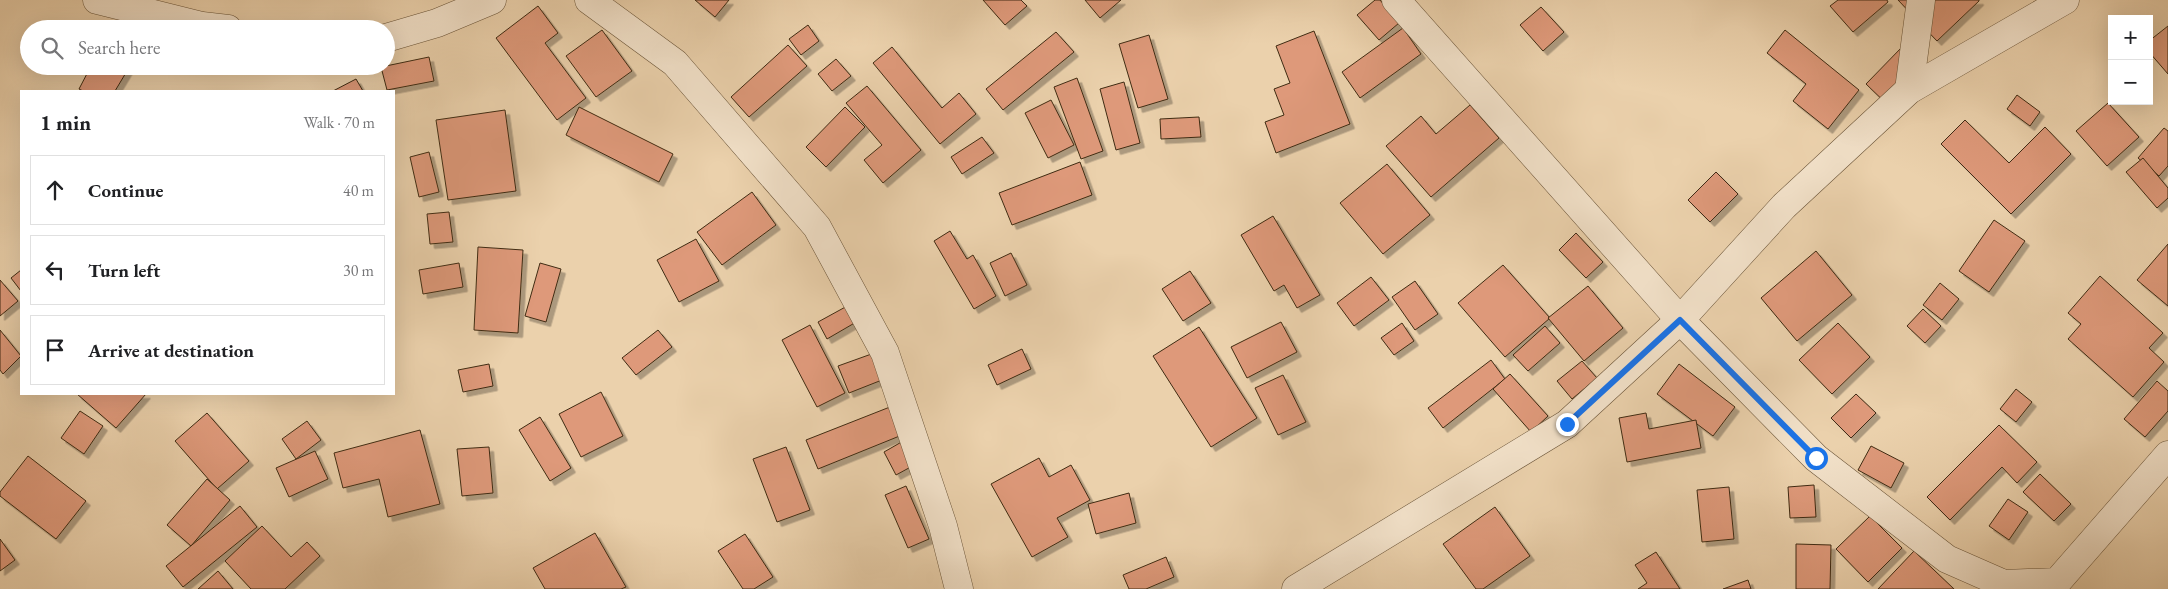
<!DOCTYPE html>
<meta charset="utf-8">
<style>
body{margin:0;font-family:"EB Garamond",serif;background:#f2f2f2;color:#202124}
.controls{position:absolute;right:15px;top:15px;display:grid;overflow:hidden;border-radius:0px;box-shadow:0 5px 20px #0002}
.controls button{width:45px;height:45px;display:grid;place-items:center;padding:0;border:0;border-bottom:1px solid #e0e0e0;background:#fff;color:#202124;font:25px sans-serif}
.stop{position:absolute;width:15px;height:15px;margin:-11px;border:4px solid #1a73e8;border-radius:50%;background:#fff}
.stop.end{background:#1a73e8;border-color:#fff;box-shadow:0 1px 5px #0008}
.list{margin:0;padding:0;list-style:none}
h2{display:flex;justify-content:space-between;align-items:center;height:65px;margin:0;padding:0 20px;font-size:21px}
h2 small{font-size:16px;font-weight:400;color:#757577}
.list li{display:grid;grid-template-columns:32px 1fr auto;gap:15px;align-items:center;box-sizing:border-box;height:70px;margin:0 10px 10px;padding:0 10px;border:1px solid #e0e0e0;border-radius:0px}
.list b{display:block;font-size:19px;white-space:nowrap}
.list em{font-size:16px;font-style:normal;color:#757577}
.icon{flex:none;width:28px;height:28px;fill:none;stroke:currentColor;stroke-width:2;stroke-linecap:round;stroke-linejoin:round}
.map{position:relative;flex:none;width:2168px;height:589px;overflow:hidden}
.search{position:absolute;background:#fff;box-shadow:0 5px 20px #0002;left:20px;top:20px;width:375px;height:55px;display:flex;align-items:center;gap:12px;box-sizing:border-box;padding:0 18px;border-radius:28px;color:#757577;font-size:19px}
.panel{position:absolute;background:#fff;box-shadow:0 5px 20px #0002;left:20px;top:90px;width:375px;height:305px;border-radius:0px}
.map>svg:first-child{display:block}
.building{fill:#de997a;stroke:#3f2b12;filter:url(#shadow)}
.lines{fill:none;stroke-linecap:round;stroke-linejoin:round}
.minor-casing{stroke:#6a5438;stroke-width:29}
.minor{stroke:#f2e1c9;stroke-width:28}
.route{stroke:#1a73e8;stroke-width:6}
</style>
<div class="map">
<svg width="2168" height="589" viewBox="0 0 2168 589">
<defs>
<filter id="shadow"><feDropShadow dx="4.5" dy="4.5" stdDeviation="0" flood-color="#0004"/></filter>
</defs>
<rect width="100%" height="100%" fill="#ebd1ac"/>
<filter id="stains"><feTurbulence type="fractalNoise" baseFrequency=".004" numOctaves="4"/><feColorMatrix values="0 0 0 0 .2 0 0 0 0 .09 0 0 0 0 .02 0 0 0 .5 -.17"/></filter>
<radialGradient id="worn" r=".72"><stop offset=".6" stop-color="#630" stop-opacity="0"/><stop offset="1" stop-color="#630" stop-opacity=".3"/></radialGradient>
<g class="building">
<polygon points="695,0 729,0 715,17"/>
<polygon points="983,0 1021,0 1027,6 1005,25"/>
<polygon points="1085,0 1121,0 1100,18"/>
<polygon points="1375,0 1380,0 1399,23 1379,40 1357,15"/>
<polygon points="1838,0 1887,0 1888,2 1853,32 1830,6"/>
<polygon points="1898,0 1979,0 1979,1 1937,41"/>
<polygon points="538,6 558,33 545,43 586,98 557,120 496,38"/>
<polygon points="1541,7 1564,32 1543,51 1520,25"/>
<polygon points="808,25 819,41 801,55 789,39"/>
<polygon points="2168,26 2168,74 2149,52 2149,41"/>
<polygon points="1403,28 1421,54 1360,98 1342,72"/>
<polygon points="602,30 632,71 596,97 566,56"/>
<polygon points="1785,30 1859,90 1828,129 1793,101 1806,84 1767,53"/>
<polygon points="1314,31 1350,124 1276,153 1265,122 1284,115 1274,89 1290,83 1276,46"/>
<polygon points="1056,32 1074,52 1003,110 986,89"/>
<polygon points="1149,35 1168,99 1138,108 1119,44"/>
<polygon points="788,45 807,66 749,117 731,97"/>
<polygon points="892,47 942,108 959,93 976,114 940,144 873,63"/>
<polygon points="1902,47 1926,70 1891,108 1866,84"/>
<polygon points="429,57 434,81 387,90 381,67"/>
<polygon points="836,59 851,76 832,91 818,74"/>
<polygon points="91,66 130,66 115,91 83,91 79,89"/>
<polygon points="1077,78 1103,151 1081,159 1054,87"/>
<polygon points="356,79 363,91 333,91"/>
<polygon points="1124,82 1140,143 1116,150 1100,89"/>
<polygon points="867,86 921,150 883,183 864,160 882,145 846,103"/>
<polygon points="2017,95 2040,112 2030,126 2007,109"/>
<polygon points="1051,100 1074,145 1048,158 1025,113"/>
<polygon points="2108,103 2139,137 2107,166 2076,131"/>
<polygon points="1470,105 1499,138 1431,197 1386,146 1421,116 1436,134"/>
<polygon points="579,107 673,154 659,182 566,135"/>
<polygon points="845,107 865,127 826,167 806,147"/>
<polygon points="505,110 516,191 448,200 436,120"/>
<polygon points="1199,117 1201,137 1161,139 1160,119"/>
<polygon points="1965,120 2009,163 2045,127 2071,154 2011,214 1941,144"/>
<polygon points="2164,128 2168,131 2168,166 2159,176 2138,158"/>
<polygon points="982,137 994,153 962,174 951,157"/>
<polygon points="429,152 439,192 419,197 410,157"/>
<polygon points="2143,158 2168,188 2168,198 2157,208 2126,172"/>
<polygon points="1080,162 1092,195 1012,225 999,193"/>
<polygon points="1387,164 1430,215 1383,254 1340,203"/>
<polygon points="1716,172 1738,194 1710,222 1688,200"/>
<polygon points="752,192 776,225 722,265 697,232"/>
<polygon points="449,212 453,242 430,244 427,214"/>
<polygon points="1273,216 1320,295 1297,308 1284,285 1274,291 1241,235"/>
<polygon points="1994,220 2025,241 1989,292 1959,271"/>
<polygon points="950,231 967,259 973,255 996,296 974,309 934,241"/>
<polygon points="1576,233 1603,262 1586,278 1559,250"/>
<polygon points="696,239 719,281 679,302 657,260"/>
<polygon points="2168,244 2168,306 2137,280"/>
<polygon points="478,247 523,250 518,333 474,330"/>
<polygon points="1816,251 1852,295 1797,341 1761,298"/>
<polygon points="1011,253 1027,285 1005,296 990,263"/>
<polygon points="459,263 463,287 423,294 419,270"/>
<polygon points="540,263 561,269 546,322 525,316"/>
<polygon points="1503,265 1550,318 1505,357 1458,303"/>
<polygon points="21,270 21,291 11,278"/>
<polygon points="1190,271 1211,303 1183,321 1162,289"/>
<polygon points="2100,276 2163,333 2149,348 2164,362 2133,397 2068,339 2081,324 2068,313"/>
<polygon points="1371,277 1389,300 1354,326 1337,303"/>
<polygon points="0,280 18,301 0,316"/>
<polygon points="1415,281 1438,314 1415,330 1392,297"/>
<polygon points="1940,283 1959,299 1942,320 1923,305"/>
<polygon points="1588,286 1623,328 1584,361 1548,318"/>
<polygon points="849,305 858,321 827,339 818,322"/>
<polygon points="1923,309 1941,326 1925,343 1907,326"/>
<polygon points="1281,322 1297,352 1247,378 1231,347"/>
<polygon points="1402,323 1414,341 1394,355 1381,338"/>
<polygon points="1838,323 1870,357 1832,394 1799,360"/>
<polygon points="810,325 845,393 817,407 782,340"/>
<polygon points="1545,326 1560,343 1528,371 1513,355"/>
<polygon points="1199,327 1257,418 1211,447 1153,356"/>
<polygon points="0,330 21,356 3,374 0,370"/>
<polygon points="658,330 672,347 636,375 622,358"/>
<polygon points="1022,349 1031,369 997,385 988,365"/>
<polygon points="877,352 887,378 849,393 838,366"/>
<polygon points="1491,360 1505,379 1443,428 1428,408"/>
<polygon points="1582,361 1597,378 1572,399 1557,381"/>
<polygon points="489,364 493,386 463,392 458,370"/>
<polygon points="1679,364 1735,407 1713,436 1657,394"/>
<polygon points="1510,374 1548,416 1531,432 1493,389"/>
<polygon points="1283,375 1306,422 1278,435 1255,388"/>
<polygon points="2157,381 2168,391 2168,411 2145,437 2124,419"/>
<polygon points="2016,389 2032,402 2016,422 2000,409"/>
<polygon points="601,392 623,436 581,457 559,414"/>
<polygon points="77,394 146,394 116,428"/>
<polygon points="1856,394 1876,413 1851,438 1831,418"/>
<polygon points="895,405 907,433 818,469 806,440"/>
<polygon points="80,411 103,426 84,454 61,438"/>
<polygon points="207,413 249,461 217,489 175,441"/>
<polygon points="1646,413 1649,429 1696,420 1701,448 1627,462 1619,418"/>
<polygon points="540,417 571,468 550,481 519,430"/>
<polygon points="307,421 321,440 296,459 282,439"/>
<polygon points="1999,425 2037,462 2017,483 2002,467 1950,520 1927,497"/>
<polygon points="420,430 440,504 388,517 379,479 343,488 334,453"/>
<polygon points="905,440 918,463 896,475 884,452"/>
<polygon points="1871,446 1904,463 1891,488 1858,470"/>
<polygon points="489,447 493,493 462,496 457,449"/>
<polygon points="786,447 810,510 777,522 753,459"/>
<polygon points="315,451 328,479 289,497 276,468"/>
<polygon points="28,456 86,501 56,539 0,496 0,492"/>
<polygon points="1039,458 1049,477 1071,465 1090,500 1057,518 1068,537 1032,557 991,484"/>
<polygon points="2040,474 2071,504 2054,521 2023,492"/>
<polygon points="207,479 230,500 191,546 167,525"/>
<polygon points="1814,485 1816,517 1790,518 1788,487"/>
<polygon points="906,486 929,539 908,548 885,495"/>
<polygon points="1729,487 1734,539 1702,542 1697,490"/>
<polygon points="1129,493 1136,523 1096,534 1088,504"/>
<polygon points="2008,499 2028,512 2009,540 1989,526"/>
<polygon points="240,506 257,527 183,587 166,566"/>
<polygon points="1495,507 1530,556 1483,589 1476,589 1443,544"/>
<polygon points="1870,516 1902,548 1868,582 1836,549"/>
<polygon points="262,526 291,557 307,542 320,556 285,589 251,589 225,561"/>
<polygon points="595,533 626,587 621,589 545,589 533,568"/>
<polygon points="745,534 773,577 754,589 743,589 718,551"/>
<polygon points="0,539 15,560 0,571"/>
<polygon points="1796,544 1831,545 1830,589 1796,589"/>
<polygon points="1914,551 1954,589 1878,589"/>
<polygon points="1656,552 1680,589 1638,589 1647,583 1635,565"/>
<polygon points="1166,557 1174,577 1146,589 1129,589 1123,575"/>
<polygon points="218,571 233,589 198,589"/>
<polygon points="1748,580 1751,589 1723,589"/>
</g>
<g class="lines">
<defs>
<g id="minor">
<polyline points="97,0 202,26 228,29"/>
<polyline points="589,0 675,63 817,227 885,353 943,526 959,589"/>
<polyline points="1396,0 1680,320 1816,458 1947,559 2004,584 2057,582 2168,455"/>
<polyline points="386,38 437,23 492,0"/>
<polyline points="1909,90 1921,0"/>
<polyline points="1296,589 1567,424 1680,320 1784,206 1909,90 2065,0"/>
</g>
</defs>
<use href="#minor" class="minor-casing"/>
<use href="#minor" class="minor"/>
</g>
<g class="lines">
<polyline class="route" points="1567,424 1680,320 1816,458"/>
</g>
<rect width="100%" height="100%" filter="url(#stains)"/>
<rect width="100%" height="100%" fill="url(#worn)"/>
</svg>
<div class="controls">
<button>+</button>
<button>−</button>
</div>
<div class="stop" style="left:1816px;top:458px"></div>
<div class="stop end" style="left:1567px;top:424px"></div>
<div class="search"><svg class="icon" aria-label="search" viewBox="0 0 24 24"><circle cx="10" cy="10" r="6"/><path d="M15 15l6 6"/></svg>Search here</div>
<section class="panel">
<h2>1 min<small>Walk · 70 m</small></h2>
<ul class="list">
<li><svg class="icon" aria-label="ahead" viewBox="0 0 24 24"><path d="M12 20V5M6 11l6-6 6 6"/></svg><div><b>Continue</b></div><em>40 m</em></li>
<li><svg class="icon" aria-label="left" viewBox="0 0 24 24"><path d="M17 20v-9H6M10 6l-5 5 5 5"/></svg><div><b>Turn left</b></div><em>30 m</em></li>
<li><svg class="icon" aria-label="arrive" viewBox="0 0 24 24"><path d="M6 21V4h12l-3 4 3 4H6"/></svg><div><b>Arrive at destination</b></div></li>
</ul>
</section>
</div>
